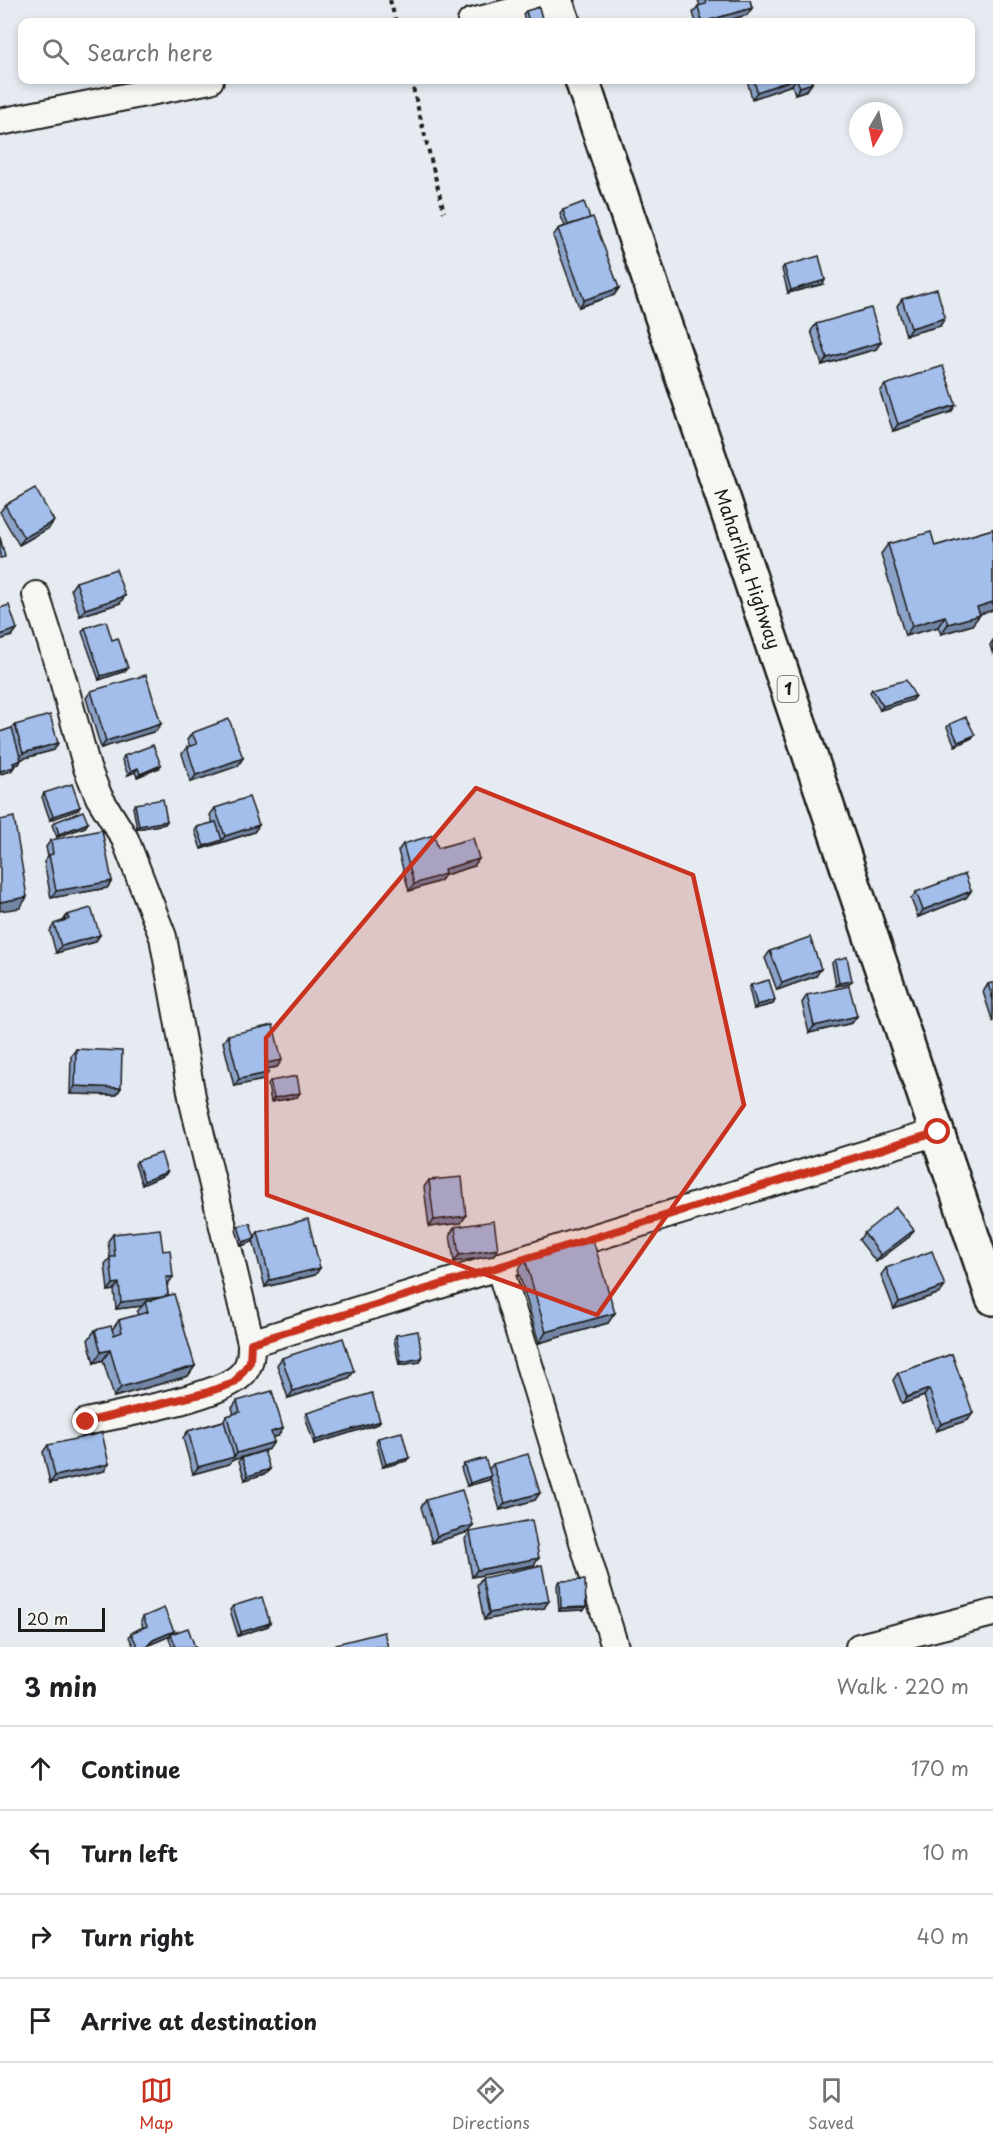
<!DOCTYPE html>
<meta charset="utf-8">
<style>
body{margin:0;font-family:"Playpen Sans",sans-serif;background:#f2f2f2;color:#202124}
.compass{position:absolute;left:849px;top:102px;width:54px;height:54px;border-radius:50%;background:#fff;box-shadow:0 3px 9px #0003;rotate:189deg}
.scale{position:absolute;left:18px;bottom:15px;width:87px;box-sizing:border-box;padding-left:6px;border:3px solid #1c1c1c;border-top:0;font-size:16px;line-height:21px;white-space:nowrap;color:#1c1c1c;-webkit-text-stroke:4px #f6f6f2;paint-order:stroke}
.stop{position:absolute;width:18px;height:18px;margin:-14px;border:4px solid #c8321e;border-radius:50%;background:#fff}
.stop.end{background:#c8321e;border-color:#fff;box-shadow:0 2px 6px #0008}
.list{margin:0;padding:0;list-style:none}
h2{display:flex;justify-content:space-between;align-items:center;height:78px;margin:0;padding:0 24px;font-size:26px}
h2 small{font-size:20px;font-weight:400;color:#757577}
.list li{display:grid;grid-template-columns:39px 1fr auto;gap:18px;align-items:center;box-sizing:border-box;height:84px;padding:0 24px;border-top:2px solid #e0e0e0}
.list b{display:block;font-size:22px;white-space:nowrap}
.list em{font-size:20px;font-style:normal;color:#757577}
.icon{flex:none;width:33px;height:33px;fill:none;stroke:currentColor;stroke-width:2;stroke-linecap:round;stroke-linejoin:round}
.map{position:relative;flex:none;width:993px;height:1647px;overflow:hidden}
.search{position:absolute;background:#fff;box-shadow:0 3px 9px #0003;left:18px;right:18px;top:18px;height:66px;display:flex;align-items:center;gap:15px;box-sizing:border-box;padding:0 21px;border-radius:12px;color:#757577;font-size:22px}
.sheet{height:414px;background:#fff}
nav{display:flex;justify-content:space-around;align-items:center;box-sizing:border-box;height:84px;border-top:2px solid #e0e0e0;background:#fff;font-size:16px;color:#757577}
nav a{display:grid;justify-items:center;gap:3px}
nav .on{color:#c8321e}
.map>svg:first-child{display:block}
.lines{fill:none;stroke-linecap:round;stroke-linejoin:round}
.minor-casing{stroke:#1c1c1c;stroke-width:30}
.trunk-casing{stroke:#1c1c1c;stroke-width:38}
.path{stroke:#1c1c1c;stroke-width:4;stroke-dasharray:4.5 4.5;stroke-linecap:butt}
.minor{stroke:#f6f6f2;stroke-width:26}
.trunk{stroke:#f6f6f2;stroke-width:33}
.wall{fill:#8ca3c9;stroke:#1c1c1c;stroke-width:1.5}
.shaded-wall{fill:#7285a4;stroke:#1c1c1c;stroke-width:1.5}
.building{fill:#a3beea;stroke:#1c1c1c;stroke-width:1.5}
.route{stroke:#c8321e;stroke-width:8}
.marked{fill:#c8321e;fill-opacity:0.2;stroke:#c8321e;stroke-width:4.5;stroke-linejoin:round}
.labels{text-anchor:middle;stroke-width:5;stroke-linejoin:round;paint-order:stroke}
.shield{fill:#f6f6f2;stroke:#5d5d5c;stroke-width:1.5}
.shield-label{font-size:16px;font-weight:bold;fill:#1c1c1c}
.street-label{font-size:18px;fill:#1c1c1c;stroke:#f6f6f2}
</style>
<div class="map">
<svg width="993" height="1647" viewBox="0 0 993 1647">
<rect width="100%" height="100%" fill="#e5ebf0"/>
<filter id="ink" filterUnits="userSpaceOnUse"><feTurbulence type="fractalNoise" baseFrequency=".0167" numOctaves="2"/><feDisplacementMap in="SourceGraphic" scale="12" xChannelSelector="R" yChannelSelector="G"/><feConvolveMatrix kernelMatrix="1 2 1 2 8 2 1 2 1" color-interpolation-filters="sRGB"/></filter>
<g filter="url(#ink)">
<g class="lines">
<defs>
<g id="minor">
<polyline points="471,22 555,1"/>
<polyline points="0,122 210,80"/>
<path d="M36 595 63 680 87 768 99 797 125 839 163 937 193 1102 251 1343C251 1354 251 1364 243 1373 224 1397 119 1414 86 1422"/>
<polyline points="499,1266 615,1647"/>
<polyline points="251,1343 937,1132"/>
<polyline points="859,1647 993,1613"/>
</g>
<g id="trunk">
<polyline points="555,0 563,22"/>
<polyline points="582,80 993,1298"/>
</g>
</defs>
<use href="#minor" class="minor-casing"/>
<use href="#trunk" class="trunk-casing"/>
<g class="path">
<polyline points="390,0 396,22"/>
<polyline points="411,80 444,212"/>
</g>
<use href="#minor" class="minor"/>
<use href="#trunk" class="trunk"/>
</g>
<g class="wall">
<polygon points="698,0 750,0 752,8 747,15 721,22 696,22 693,13 698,6 700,6"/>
<polygon points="526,11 543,22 525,22 523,14"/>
<polygon points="747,80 811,80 812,83 807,90 795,94 792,85 752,99"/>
<polygon points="563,210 590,218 619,288 614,295 579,307 553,236 558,229 565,226 560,214"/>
<polygon points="784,266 823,284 788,293 782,269"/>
<polygon points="902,299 940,326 906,335 897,306"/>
<polygon points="816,324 881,342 876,349 822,365 811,331"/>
<polygon points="885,385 951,412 893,431 880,392"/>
<polygon points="5,505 49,528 19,545 0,512"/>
<polygon points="993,529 993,610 979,614 972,625 941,634 938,627 905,636 881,554 888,544 935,546"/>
<polygon points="76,582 120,603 80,616 71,589"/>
<polygon points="85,628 112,640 125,671 99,680 82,632"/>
<polygon points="993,640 993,655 990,645"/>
<polygon points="872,689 915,696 913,700 880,710 870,692"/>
<polygon points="91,691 156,731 101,748 86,698"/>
<polygon points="950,724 972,738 955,746 947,727"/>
<polygon points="15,725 58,743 54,750 21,759 19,764 13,765 14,767 11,771 0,774 0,732 12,728"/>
<polygon points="192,733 238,766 191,782 182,754 187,747 190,746 187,740"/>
<polygon points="124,756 159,768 137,777 135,772 128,775 122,760"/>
<polygon points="44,793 78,810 50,820 42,797"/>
<polygon points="135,804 167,821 165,824 137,829 133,807"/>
<polygon points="215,808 259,825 254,832 201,849 195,831 197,827 213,823 210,815"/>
<polygon points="55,822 88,823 85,827 57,837 52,825"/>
<polygon points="51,840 112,881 107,888 51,898 44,862 48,857 46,847"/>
<polygon points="403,844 438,848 474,866 445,875 440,881 409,891 398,851"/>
<polygon points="971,891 966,898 918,917 911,899 916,892"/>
<polygon points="67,915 100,935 95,942 56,953 50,931 54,924 63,921"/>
<polygon points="770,951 816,976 777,990 765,958"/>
<polygon points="835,960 849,984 836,986 832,963"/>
<polygon points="993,983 993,1022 983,992 988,984"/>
<polygon points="751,985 775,1000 773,1004 754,1009 749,988"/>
<polygon points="807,995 857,1016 852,1023 809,1033 802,1003"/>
<polygon points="228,1035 282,1060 277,1067 267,1069 263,1080 234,1086 223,1042"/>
<polygon points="76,1049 121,1088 116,1095 70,1094 71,1056"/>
<polygon points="270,1081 297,1097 271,1102 268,1085"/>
<polygon points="137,1161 167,1172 165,1175 142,1185 135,1164"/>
<polygon points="429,1180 461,1223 429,1227 424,1187"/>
<polygon points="238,1226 254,1237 258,1232 320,1268 315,1275 265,1287 253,1240 252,1242 241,1246 236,1230"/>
<polygon points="455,1227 498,1249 493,1256 454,1262 450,1234"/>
<polygon points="864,1233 909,1237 876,1262 859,1240"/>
<polygon points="113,1234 168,1284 167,1284 168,1295 195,1366 188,1376 114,1397 103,1360 94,1363 88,1340 95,1330 112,1330 119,1320 138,1315 137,1312 142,1306 116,1309 114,1290 108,1291 105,1264 110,1258 108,1241"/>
<polygon points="525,1259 608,1323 539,1343 518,1270"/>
<polygon points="886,1268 945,1286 940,1293 894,1309 881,1275"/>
<polygon points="396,1335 420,1362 399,1365 394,1339"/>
<polygon points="952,1354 968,1420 936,1431 924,1396 902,1404 893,1380 898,1373"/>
<polygon points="282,1358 354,1371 349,1378 288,1398 277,1365"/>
<polygon points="237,1401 278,1436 272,1437 269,1449 233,1460 229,1464 193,1474 183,1438 188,1431 223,1421 227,1416 234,1414 232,1408"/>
<polygon points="307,1413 378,1424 314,1444 305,1416"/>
<polygon points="378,1438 406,1461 383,1467 376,1441"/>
<polygon points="48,1445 104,1471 50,1483 43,1452"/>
<polygon points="242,1458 270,1469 267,1473 245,1480 239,1461"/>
<polygon points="464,1464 489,1469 493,1464 535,1500 500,1510 490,1477 489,1480 467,1486 461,1468"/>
<polygon points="426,1500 473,1525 468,1532 432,1543 421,1507"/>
<polygon points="470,1532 534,1565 472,1577 465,1539"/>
<polygon points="482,1578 544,1608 484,1620 477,1585"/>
<polygon points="560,1581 586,1607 584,1610 559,1611 557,1585"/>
<polygon points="233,1606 268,1626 238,1636 230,1610"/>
<polygon points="143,1617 173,1633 195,1647 172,1647 169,1638 170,1636 151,1644 148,1646 149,1647 134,1647 129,1637 131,1633 143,1627 141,1621"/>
</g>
<g class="shaded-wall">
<polygon points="752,8 747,15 721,22 702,22"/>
<polygon points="791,80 795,80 792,85 752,99 757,92"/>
<polygon points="812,83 807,90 795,94 800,87"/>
<polygon points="825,280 823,284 788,293 791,290"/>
<polygon points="619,288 614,295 579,307 584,300"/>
<polygon points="945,318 940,326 906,335 911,328"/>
<polygon points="881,342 876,349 822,365 827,358"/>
<polygon points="956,405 951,412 893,431 898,424"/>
<polygon points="54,521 49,528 19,545 24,538"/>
<polygon points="125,596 120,603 80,616 85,609"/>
<polygon points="993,602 993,610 970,617 977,607"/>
<polygon points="980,615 972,625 941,634 948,624"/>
<polygon points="945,616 938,627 905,636 912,626"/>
<polygon points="17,629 12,636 0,640 0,635"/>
<polygon points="128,668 125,671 99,680 101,676"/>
<polygon points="915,696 913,700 880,710 883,706"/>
<polygon points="161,724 156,731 101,748 106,741"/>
<polygon points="975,735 972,738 955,746 958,742"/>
<polygon points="58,743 54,750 18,760 23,753"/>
<polygon points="243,758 238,766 191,782 196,775"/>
<polygon points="21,760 19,764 10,766 13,763"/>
<polygon points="161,765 159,768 137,777 140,774"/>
<polygon points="14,767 11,771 0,774 0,771"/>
<polygon points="138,768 135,772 128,775 131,771"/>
<polygon points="80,807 78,810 50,820 53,816"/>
<polygon points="167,821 165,824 137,829 139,826"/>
<polygon points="88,823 85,827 57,837 59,834"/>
<polygon points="259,825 254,832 201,849 204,846 222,840 225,836"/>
<polygon points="479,859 474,866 445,875 440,881 409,891 414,884 444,869"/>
<polygon points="112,881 107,888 51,898 56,891"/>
<polygon points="971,891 966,898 918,917 923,910"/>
<polygon points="27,897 20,908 0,911 0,902"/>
<polygon points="100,935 95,942 56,953 61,946"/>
<polygon points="821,969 816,976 777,990 782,983"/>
<polygon points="852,981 849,984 836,986 839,983"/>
<polygon points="775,1000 773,1004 754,1009 757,1005"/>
<polygon points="857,1016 852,1023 809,1033 814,1026"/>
<polygon points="282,1060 277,1067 261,1070 266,1063"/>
<polygon points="268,1073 263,1080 234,1086 239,1079"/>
<polygon points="75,1086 121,1088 116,1095 70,1094"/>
<polygon points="300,1093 297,1097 271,1102 274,1098"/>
<polygon points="167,1172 165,1175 142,1185 144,1181"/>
<polygon points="466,1216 461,1223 429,1227 434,1220"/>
<polygon points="914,1230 909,1237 876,1262 881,1255"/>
<polygon points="255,1238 252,1242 241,1246 243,1242"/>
<polygon points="498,1249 493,1256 454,1262 459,1255"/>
<polygon points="320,1268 315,1275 265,1287 270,1280"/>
<polygon points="166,1277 173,1277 168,1284 161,1284"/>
<polygon points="119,1283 114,1290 108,1291 113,1284"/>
<polygon points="945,1286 940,1293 894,1309 899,1302"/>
<polygon points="168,1296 145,1302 142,1306 116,1309 121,1302"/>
<polygon points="615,1313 608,1323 539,1343 546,1332"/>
<polygon points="110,1350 103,1360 94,1363 101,1352"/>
<polygon points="422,1358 420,1362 399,1365 401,1362"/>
<polygon points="195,1366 188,1376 114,1397 121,1387"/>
<polygon points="354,1371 349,1378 288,1398 293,1391"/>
<polygon points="929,1389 924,1396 902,1404 907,1397"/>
<polygon points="973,1413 968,1420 936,1431 941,1424"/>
<polygon points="380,1421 378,1424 314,1444 316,1440"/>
<polygon points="283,1428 278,1436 266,1439 271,1432"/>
<polygon points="274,1442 269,1449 233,1460 229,1464 193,1474 198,1467 234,1457 237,1453"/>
<polygon points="409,1458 406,1461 383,1467 386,1464"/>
<polygon points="109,1464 104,1471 50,1483 55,1476"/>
<polygon points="270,1469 267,1473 245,1480 248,1476"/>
<polygon points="491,1476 489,1480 467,1486 470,1483"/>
<polygon points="540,1493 535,1500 500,1510 505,1503"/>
<polygon points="473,1525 468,1532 432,1543 437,1536"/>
<polygon points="539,1558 534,1565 472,1577 477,1570"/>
<polygon points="549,1601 544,1608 484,1620 489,1613"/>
<polygon points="586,1607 584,1610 559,1611 561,1608"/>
<polygon points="270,1623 268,1626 238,1636 241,1632"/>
<polygon points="174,1631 171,1635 171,1634 170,1636 151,1644 147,1647 148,1645 153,1640"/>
</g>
<g class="building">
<polygon points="705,0 750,0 752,8 702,22 698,6 706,4"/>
<polygon points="539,7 543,22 529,22 526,11"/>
<polygon points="754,80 791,80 757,92"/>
<polygon points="797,80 811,80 812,83 800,87"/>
<polygon points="584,202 590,218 568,225 563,210"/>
<polygon points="593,217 619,288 584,300 558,229"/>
<polygon points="819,256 825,280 791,290 784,266"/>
<polygon points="937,289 945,318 911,328 902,299"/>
<polygon points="871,308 881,342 827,358 816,324"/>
<polygon points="943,366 956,405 898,424 885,385"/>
<polygon points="35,488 54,521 24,538 5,505"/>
<polygon points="993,529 993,602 977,607 980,615 948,624 945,616 912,626 888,544 931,532 935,546"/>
<polygon points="0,537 5,557 0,558"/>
<polygon points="116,569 125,596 85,609 76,582"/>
<polygon points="9,605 17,629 0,635 0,608"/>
<polygon points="106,621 112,640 118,638 128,668 101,676 85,628"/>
<polygon points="146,675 161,724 106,741 91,691"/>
<polygon points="906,680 915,696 883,706 872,689"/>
<polygon points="50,715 58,743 23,753 15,725"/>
<polygon points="966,717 975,735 958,742 950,724"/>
<polygon points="229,719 243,758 196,775 187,747 197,744 192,733"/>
<polygon points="12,728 21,760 13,763 14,767 0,771 0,732"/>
<polygon points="153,745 161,765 140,774 138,768 131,771 124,756"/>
<polygon points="72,784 80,807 53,816 44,793"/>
<polygon points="249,797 259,825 225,836 215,808"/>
<polygon points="163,799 167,821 139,826 135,804"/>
<polygon points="83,811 88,823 59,834 55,822"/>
<polygon points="14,817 27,897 0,902 0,820"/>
<polygon points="216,822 222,840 204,846 197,827"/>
<polygon points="102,830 112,881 56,891 49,855 53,854 51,840"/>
<polygon points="434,835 438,848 473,838 479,859 444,869 445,874 414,884 403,844"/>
<polygon points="965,874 971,891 923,910 916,892"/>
<polygon points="91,908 100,935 61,946 54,924 69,919 67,915"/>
<polygon points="810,937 821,969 782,983 770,951"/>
<polygon points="847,957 852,981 839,983 835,960"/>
<polygon points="769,980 775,1000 757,1005 751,985"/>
<polygon points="993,983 993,1000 988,984"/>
<polygon points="849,986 857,1016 814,1026 807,995"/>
<polygon points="273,1025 282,1060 266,1063 268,1073 239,1079 228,1035"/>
<polygon points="76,1049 122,1051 121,1088 75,1086"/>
<polygon points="297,1076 300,1093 274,1098 270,1081"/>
<polygon points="161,1153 167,1172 144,1181 137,1161"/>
<polygon points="462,1177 466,1216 434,1220 429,1180"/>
<polygon points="896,1207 914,1230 881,1255 864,1233"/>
<polygon points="308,1219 320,1268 270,1280 258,1232"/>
<polygon points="494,1221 498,1249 459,1255 455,1227"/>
<polygon points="250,1223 255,1238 243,1242 238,1226"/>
<polygon points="160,1229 163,1251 170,1250 173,1277 166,1277 168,1295 162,1297 121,1302 119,1283 113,1284 110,1257 115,1257 113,1234"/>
<polygon points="593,1240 615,1313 546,1332 525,1259"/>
<polygon points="932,1251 945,1286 899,1302 886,1268"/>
<polygon points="174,1294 195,1366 121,1387 110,1350 101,1352 95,1330 111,1326 114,1335 122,1332 119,1320 148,1312 145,1302"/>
<polygon points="418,1331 422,1358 401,1362 396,1335"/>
<polygon points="343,1338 354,1371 293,1391 282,1358"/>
<polygon points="952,1354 973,1413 941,1424 929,1389 907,1397 898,1373"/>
<polygon points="272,1391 283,1428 271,1432 274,1442 237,1453 227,1416 240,1412 237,1401"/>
<polygon points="372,1393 380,1421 316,1440 307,1413"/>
<polygon points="224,1421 234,1457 198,1467 188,1431"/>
<polygon points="402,1432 409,1458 386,1464 378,1438"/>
<polygon points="102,1433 109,1464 55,1476 48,1445"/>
<polygon points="264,1451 270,1469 248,1476 242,1458"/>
<polygon points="528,1454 540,1493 505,1503 493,1464"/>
<polygon points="485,1458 491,1476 470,1483 464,1464"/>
<polygon points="462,1490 473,1525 437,1536 426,1500"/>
<polygon points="532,1520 539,1558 477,1570 470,1532"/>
<polygon points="542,1565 549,1601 489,1613 482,1578"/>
<polygon points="585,1580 586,1607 561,1608 560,1581"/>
<polygon points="262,1597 270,1623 241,1632 233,1606"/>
<polygon points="164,1608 174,1631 153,1640 148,1645 149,1647 138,1647 131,1633 147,1626 143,1617"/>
<polygon points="188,1628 195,1647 176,1647 171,1634"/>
<polygon points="384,1632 388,1647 337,1647 336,1644"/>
</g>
</g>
<g class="lines" filter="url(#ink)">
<polyline class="route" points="86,1422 205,1393 234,1383 250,1362 251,1343 938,1132"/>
</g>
<path class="marked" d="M476 788 693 875 744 1105 597 1315 267 1195 266 1038Z"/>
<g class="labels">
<rect class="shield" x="777.5" y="676" width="21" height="26" rx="4.5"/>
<g class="shield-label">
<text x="788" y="695">1</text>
</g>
<g class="street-label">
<text transform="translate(747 569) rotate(71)" y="6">Maharlika Highway</text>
</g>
</g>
</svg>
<svg class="compass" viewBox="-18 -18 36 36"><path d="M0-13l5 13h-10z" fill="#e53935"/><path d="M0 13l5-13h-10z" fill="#757577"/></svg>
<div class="scale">20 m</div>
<div class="stop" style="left:938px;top:1132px"></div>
<div class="stop end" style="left:86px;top:1422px"></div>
<div class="search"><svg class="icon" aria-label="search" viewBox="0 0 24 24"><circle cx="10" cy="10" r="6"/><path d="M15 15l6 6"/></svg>Search here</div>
</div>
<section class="sheet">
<h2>3 min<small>Walk · 220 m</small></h2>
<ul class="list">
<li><svg class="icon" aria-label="ahead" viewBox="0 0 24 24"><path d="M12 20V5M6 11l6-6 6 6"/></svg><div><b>Continue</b></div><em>170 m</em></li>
<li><svg class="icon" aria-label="left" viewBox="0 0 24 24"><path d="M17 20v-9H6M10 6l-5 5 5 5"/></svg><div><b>Turn left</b></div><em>10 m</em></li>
<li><svg class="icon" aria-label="right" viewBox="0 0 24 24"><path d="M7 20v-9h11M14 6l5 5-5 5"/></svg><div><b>Turn right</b></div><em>40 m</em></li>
<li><svg class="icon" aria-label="arrive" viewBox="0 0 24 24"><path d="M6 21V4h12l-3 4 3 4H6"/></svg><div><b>Arrive at destination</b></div></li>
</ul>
</section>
<nav>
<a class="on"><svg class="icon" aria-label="map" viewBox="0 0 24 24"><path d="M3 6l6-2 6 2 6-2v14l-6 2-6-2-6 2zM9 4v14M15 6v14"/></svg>Map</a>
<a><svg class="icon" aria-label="directions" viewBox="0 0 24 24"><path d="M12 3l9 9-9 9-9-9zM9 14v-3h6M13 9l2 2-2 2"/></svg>Directions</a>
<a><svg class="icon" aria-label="saved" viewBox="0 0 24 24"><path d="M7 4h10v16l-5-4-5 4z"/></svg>Saved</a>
</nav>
